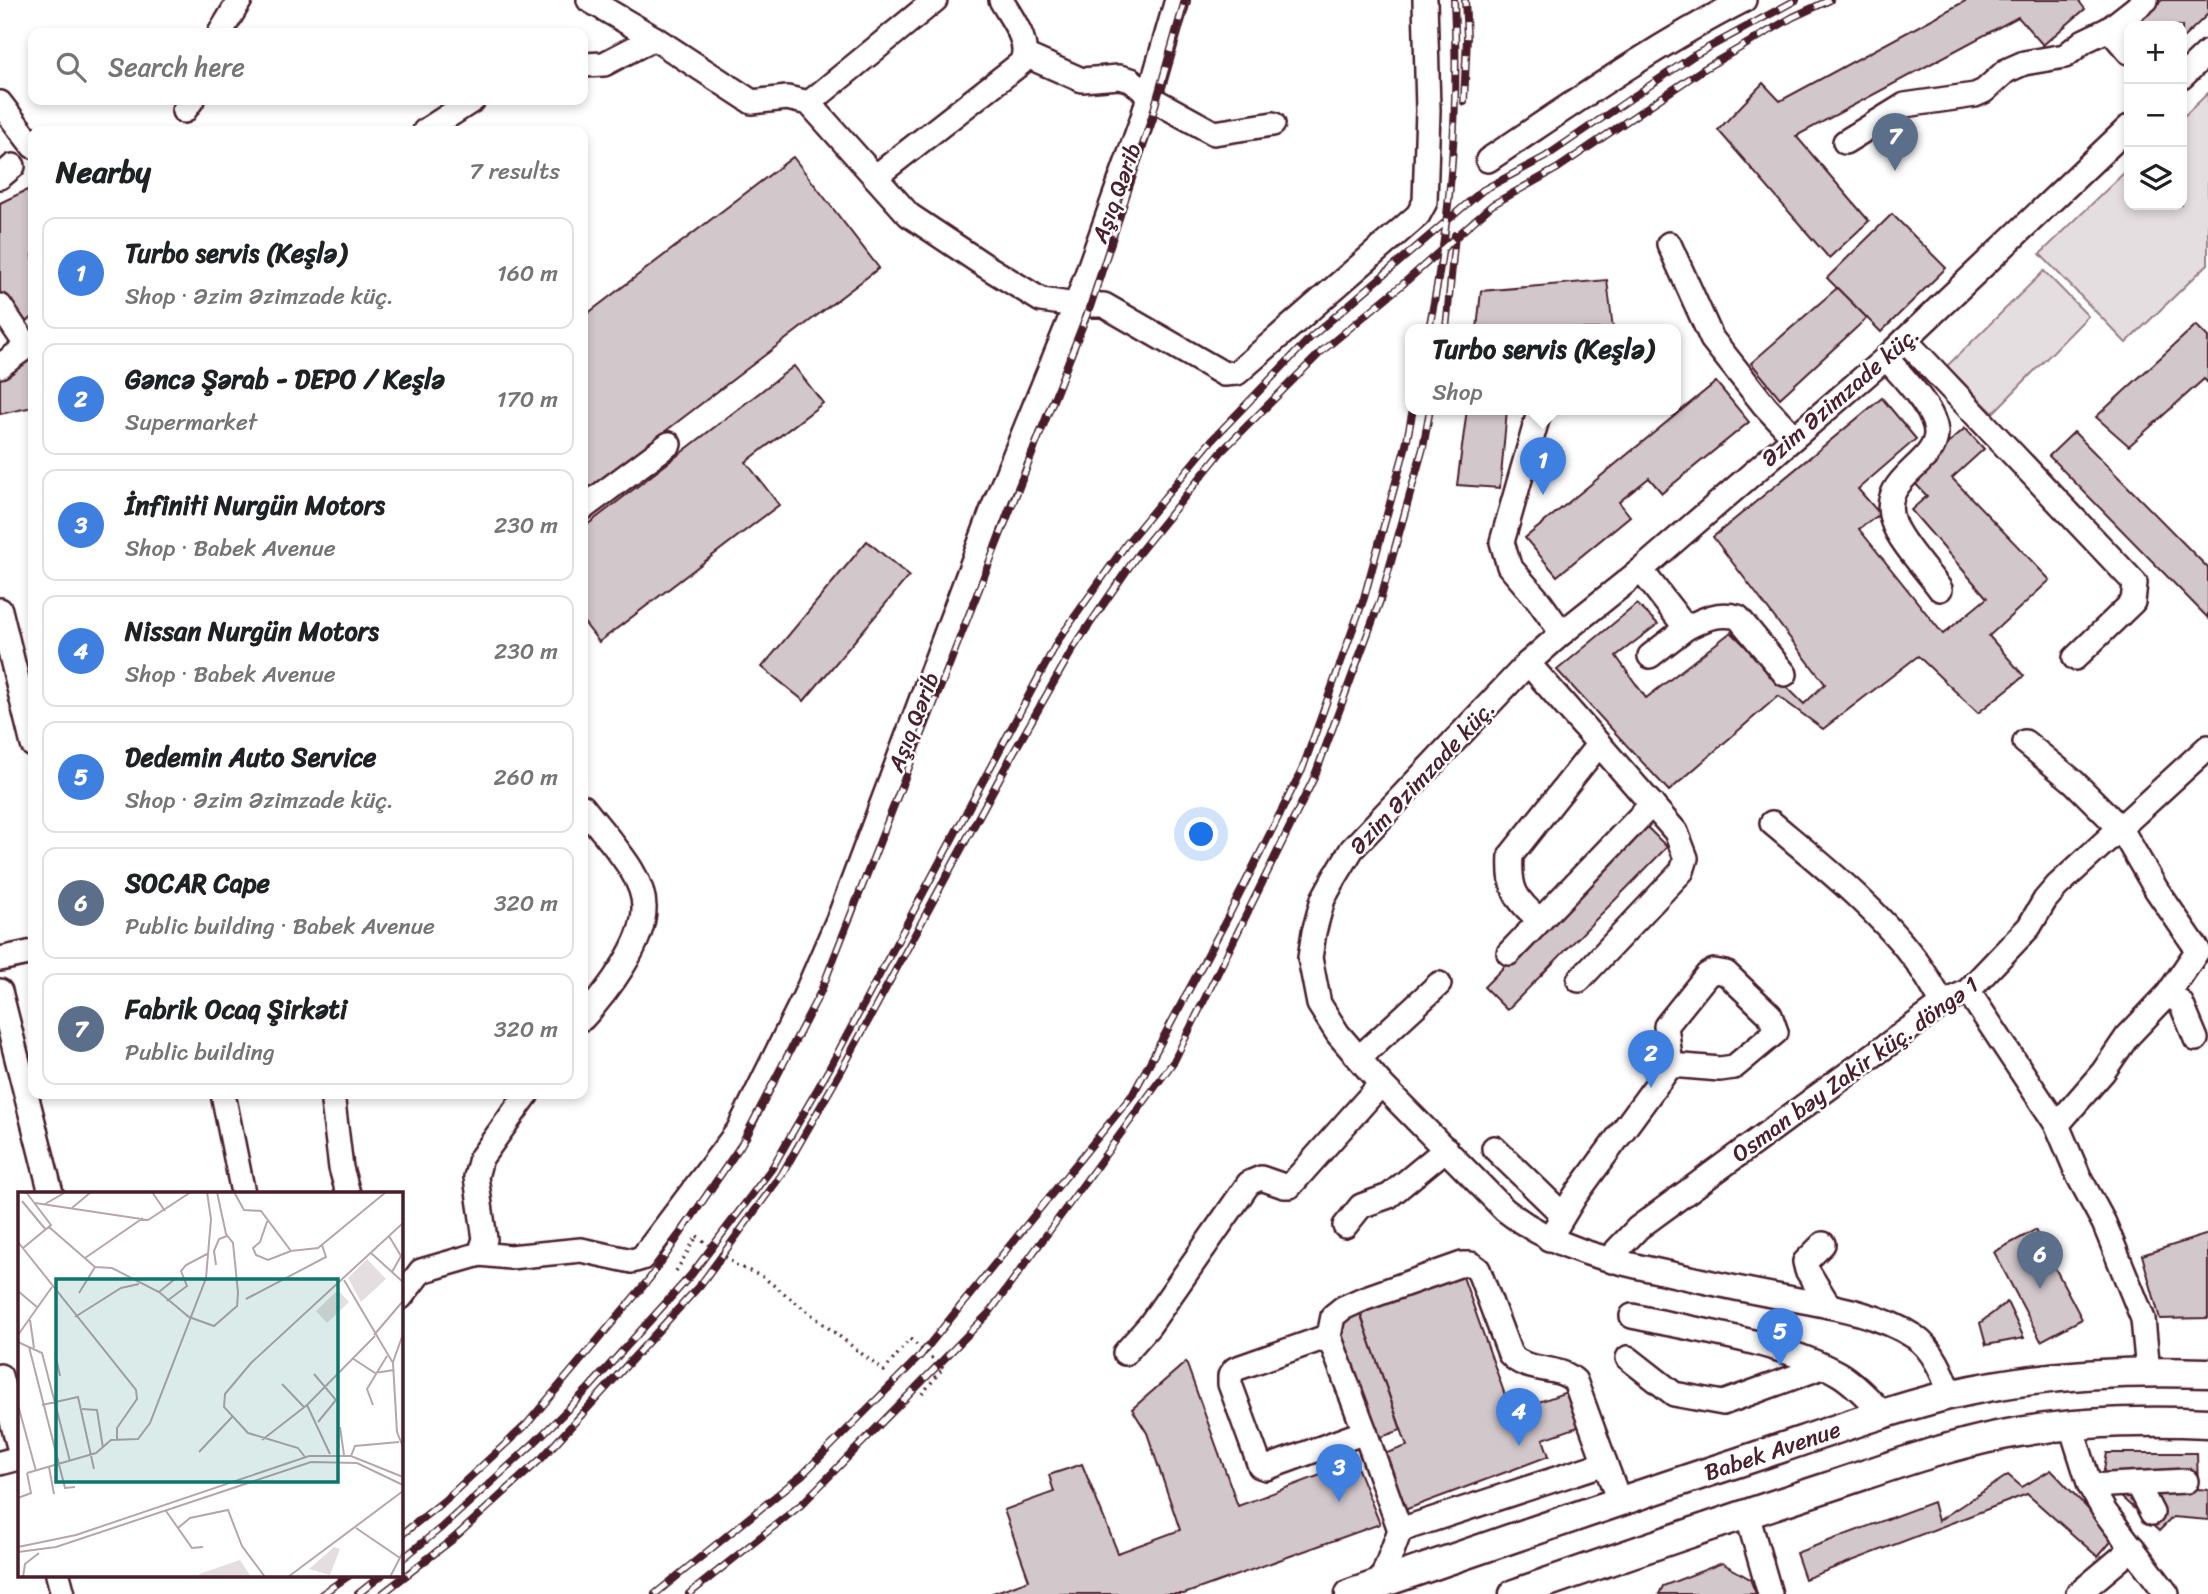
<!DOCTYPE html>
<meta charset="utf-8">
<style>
body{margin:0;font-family:Sriracha,sans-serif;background:#f6f6f6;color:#202124}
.controls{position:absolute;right:21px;top:21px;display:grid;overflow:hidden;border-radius:14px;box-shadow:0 4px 10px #0003}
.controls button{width:63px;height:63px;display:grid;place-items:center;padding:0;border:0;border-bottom:2px solid #e0e0e0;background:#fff;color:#202124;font:35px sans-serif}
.you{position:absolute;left:1202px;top:835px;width:24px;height:24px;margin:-18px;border:5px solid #fff;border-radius:50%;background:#1a73e8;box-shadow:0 0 0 10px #1a73e833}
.badge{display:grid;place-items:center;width:46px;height:46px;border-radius:50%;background:#ea580c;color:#fff;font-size:23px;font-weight:700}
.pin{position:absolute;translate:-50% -58px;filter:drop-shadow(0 2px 4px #0008)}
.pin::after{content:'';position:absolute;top:37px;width:24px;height:21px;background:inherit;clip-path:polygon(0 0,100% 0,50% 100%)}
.popup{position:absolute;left:1405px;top:324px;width:276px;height:91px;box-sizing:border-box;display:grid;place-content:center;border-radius:14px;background:#fff;filter:drop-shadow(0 2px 5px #0005);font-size:23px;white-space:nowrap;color:#757577}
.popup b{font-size:26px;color:#202124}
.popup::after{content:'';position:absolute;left:50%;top:100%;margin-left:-14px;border:14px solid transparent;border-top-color:#fff}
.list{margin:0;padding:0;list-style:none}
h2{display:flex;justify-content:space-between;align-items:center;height:91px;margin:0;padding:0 28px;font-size:30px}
h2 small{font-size:23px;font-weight:400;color:#757577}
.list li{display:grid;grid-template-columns:46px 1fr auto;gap:21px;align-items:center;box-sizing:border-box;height:112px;margin:0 14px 14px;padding:0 14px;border:2px solid #e0e0e0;border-radius:14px}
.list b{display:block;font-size:26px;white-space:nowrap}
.list p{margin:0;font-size:23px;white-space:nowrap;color:#757577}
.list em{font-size:23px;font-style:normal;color:#757577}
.icon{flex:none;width:38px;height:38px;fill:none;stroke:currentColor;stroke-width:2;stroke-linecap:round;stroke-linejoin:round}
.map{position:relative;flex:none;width:2208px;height:1594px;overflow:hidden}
.search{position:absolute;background:#fff;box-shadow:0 4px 10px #0003;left:28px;top:28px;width:560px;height:77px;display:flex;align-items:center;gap:18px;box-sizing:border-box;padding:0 24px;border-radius:14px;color:#757577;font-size:26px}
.panel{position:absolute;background:#fff;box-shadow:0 4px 10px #0003;left:28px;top:126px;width:560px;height:973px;border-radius:14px}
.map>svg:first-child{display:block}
.green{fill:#e5dee0;stroke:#987e86;stroke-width:2}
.building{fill:#d2c7cb;stroke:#4a1f2b;stroke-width:2}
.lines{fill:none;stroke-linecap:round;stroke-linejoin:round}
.minor-casing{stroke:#4a1f2b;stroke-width:28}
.major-casing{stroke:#4a1f2b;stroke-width:33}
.path{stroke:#4a1f2b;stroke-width:3.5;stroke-dasharray:2 5;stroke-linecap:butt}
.minor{stroke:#fff;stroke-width:23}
.major{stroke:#fff;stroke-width:28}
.rail-casing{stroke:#4a1f2b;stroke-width:8}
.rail{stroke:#fff;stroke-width:5;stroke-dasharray:16;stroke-linecap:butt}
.path-bridge{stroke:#4a1f2b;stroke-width:3.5;stroke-dasharray:2 5;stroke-linecap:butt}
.labels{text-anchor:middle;stroke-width:5;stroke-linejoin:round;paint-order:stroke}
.street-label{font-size:23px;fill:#4a1f2b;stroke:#fff}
.inset-road{fill:none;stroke:#b7a5aa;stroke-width:2}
.view{fill:#0f766e;fill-opacity:0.15;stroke:#0f766e;stroke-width:3.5}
.inset-edge{fill:none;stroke:#4a1f2b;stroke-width:3.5}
</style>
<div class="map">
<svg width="2208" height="1594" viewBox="0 0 2208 1594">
<rect width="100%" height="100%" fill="#fff"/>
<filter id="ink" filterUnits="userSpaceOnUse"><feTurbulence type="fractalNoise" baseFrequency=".0143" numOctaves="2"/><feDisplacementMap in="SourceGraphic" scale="14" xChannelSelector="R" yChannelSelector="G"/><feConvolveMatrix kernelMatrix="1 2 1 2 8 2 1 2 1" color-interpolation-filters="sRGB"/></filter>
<g filter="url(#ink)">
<g class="green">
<polygon points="2208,93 2208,264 2126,343 2040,254 2129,168 2129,205 2182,205 2182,118"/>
<polygon points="2044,271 2088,316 1993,413 1947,366"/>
</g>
<g class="building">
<polygon points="1967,0 2078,0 2085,9 2043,45 2018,17 1796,136 1869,221 1829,258 1718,130 1763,83 1780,101"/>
<polygon points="2162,0 2208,0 2208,14 2182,39 2182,26 2132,26"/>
<polygon points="793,157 879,268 583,494 583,317"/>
<polygon points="27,190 33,199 33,317 21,325 0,294 0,203"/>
<polygon points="1892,214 1946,268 1881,332 1827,278"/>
<polygon points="1607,280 1613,329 1477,329 1481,291"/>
<polygon points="1837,288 1867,318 1780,398 1751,363"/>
<polygon points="2196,325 2208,337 2208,383 2204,379 2129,446 2096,417"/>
<polygon points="33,359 33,407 0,414 0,374"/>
<polygon points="794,366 823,403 746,462 779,505 599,642 583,621 583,528"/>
<polygon points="1716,382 1749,422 1662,493 1649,478 1619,502 1630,516 1557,576 1525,538"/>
<polygon points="1882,398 1916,439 1858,489 1880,514 1859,529 1943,634 1987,598 1911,510 1927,496 1910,478 1965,428 1984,449 1952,478 2050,580 1989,636 2024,676 1978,713 1918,656 1823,729 1778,696 1669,791 1557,670 1637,604 1658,624 1616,656 1646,698 1731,632 1804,704 1825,684 1713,537"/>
<polygon points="1467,409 1507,409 1500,488 1457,485"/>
<polygon points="2074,432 2208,568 2208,618 2049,456"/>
<polygon points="867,541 909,576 804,701 762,667"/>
<polygon points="1644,824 1667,847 1507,1010 1484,987"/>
<polygon points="2035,1230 2082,1319 2041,1341 1994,1252"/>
<polygon points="2208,1234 2208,1318 2160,1319 2142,1255"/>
<polygon points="1462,1274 1511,1412 1572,1390 1584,1425 1543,1439 1549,1456 1402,1511 1381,1455 1407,1446 1359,1310"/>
<polygon points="2007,1302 2024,1338 1986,1345 1980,1323"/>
<polygon points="1359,1310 1401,1430 1376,1439 1334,1319"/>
<polygon points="1186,1362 1238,1506 1355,1462 1380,1524 1184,1594 990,1594 1029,1580 1004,1510 1054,1492 1049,1475 1082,1464 1118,1553 1180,1530 1147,1433 1132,1409"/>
<polygon points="2107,1453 2197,1453 2198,1489 2208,1490 2208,1520 2173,1517 2159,1531 2102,1480"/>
<polygon points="2051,1470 2115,1537 2098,1557 2027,1494 1805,1579 1796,1553 1933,1502 1938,1521 2008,1475 2022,1487"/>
<polygon points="1722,1563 1750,1579 1756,1594 1659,1594 1663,1586"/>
</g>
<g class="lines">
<defs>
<g id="minor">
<polyline points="589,0 654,38 752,102 787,98 809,103 909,215 984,265 1041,300 1076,305 1104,305 1224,374 1237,373 1418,215 1425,202 1428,110 1425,0"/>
<polyline points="2109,29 2146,0"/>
<polyline points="220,33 240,0"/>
<polyline points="1025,55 1082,80 1119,77 1131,80 1156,101 1214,133 1273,124"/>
<polyline points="583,65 604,64 654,38"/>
<polyline points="2182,77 2208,52"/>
<polyline points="0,103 33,146"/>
<polyline points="809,103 935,0"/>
<polyline points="184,111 192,100"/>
<polyline points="425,131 473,100"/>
<polyline points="1845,142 1905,105 1975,95 1984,91 2006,71 2024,63 2065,56 2084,41 2109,29 2129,52"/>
<path d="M1488 160C1572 104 1654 46 1744 0"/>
<polyline points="0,177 13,166"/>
<path d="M875 177 1021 63C1032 43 1011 18 1001 0"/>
<polyline points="1669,244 1712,339 1765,406 1793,436"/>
<polyline points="0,306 27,346"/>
<polyline points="1905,340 2135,583 2133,602 2075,658"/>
<path d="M1886 358C1901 375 1937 411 1936 434 1935 466 1877 478 1893 522 1899 541 1927 571 1940 589"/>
<polyline points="0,366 33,342"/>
<polyline points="1540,409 1502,542 1509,566 1539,601 1562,633"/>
<polyline points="583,508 669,444"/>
<polyline points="1641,570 1686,628 1650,656"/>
<polyline points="0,610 33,745"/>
<path d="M1686 628C1704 619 1718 612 1738 617L1785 674"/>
<polyline points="1528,663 1676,832 1686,858 1682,871 1579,980"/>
<polyline points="2025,742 2074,782 2121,829 2156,889 2198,950 2168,994 2127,1037 2103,1072 2057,1125"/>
<path d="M583 807C599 828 619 849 632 871 638 881 644 895 644 907 645 943 606 993 583 1018"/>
<path d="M1772 823C1822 865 1874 906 1914 958 1925 972 1934 989 1943 1004"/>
<path d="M1540 920C1514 899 1509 888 1511 855L1599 744"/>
<polyline points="1509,953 1652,804"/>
<polyline points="0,959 33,952"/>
<polyline points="0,991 51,1193"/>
<polyline points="1968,991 2057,1125 2079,1177 2104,1223 2143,1319 2148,1372"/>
<polyline points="2168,994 2181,1003 2196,1039"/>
<polyline points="1359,1058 1439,984"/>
<polyline points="223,1094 243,1193"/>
<polyline points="332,1094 341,1168 348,1193"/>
<polyline points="1494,1148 1563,1215"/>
<polyline points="1345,1226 1361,1206 1389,1196 1446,1149"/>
<polyline points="1549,1239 1575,1196 1671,1065 1666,1026 1707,975 1714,971 1726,973 1770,1015 1776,1032 1734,1067 1720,1069 1671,1065"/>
<polyline points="1823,1244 1805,1262 1807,1270 1829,1306"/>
<polyline points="480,1254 485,1239 476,1177 481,1158 527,1094"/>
<polyline points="1612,1261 1617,1250 1638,1228 1943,1004 1968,991 2029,927 2045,900 2057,886 2208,747"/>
<polyline points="401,1297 421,1271 480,1254 510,1257 581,1250 632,1261 642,1258 738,1131 804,998 841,913 994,506 1076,305 1143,117 1177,0"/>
<path d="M1632 1316C1695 1330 1785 1343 1839 1374 1856 1384 1870 1401 1884 1414"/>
<path d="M1329 1336 1235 1369 1230 1376V1384L1260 1466 1266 1468 1365 1432 1329 1336 1333 1316 1343 1308 1363 1299 1462 1264H1471L1478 1269 1510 1354C1527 1374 1558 1364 1575 1381L1605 1463"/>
<polyline points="1125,1353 1149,1326 1249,1183 1261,1178 1284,1186 1290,1186 1381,1084"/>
<polyline points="1628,1358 1674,1394 1723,1403 1822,1367"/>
<polyline points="0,1376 19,1447"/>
<path d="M1951 1395C1943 1374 1934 1350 1915 1337 1878 1313 1830 1306 1788 1298 1747 1291 1707 1282 1667 1273 1607 1260 1555 1249 1505 1210L1381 1084 1338 1034 1319 1004 1310 958 1314 932 1323 899 1335 877 1352 849 1528 663 1562 633 1641 570 1886 358 2129 127"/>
<polyline points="2071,1426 2090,1486 2105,1512 2167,1594"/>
<polyline points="1365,1432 1400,1530"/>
<polyline points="0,1463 19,1458"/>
<polyline points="2137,1484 2152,1513"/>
<polyline points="2090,1486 2186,1481"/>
<polyline points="1747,1514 1770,1594"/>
<polyline points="58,1575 63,1594"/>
<polyline points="1380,1584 1400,1530 1605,1463 1619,1501"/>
<polyline points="2078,1594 2133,1548"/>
</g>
<g id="major">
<path id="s1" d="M1350 1594C1475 1551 1601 1507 1727 1466 1801 1442 1874 1414 1949 1395 2033 1375 2123 1370 2208 1373"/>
<path d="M1514 1594C1617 1558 1721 1522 1825 1488 1883 1469 1942 1447 2002 1435 2069 1422 2140 1420 2208 1423"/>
</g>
</defs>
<use href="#minor" class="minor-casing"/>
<use href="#major" class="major-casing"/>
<g class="path">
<polyline points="736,1265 763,1277 884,1371 910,1339"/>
<polyline points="676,1271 697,1236"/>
<polyline points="922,1394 943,1368"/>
</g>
<use href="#minor" class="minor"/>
<use href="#major" class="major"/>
<defs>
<g id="rail">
<polyline points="1464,102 1467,37 1465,0"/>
<path d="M1429 329C1451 221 1459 109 1454 0"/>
<polyline points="1446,329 1455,235"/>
<polyline points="401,1535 444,1501 527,1424 650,1278 741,1145 821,991 1091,304 1151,120 1185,0"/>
<polyline points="401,1560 442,1527 533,1444 588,1389 691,1275 772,1168 829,1069 1059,639 1127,543 1212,440 1310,338 1483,190 1545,157 1693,56 1796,0"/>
<polyline points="322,1594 350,1575"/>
<polyline points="358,1594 382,1575"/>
<polyline points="382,1594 453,1539 542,1458 701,1284 782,1174 841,1071 1011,757 1074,647 1138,554 1221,452 1322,351 1403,284 1492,205 1558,168 1702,70 1793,17 1830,0"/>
<polyline points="655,1594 802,1475 920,1356 1133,1094 1229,915 1302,770 1364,598 1406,445 1413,409"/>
<polyline points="689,1594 802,1504 989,1313 1174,1061 1314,778 1380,601 1423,448 1430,409"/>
</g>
</defs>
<use href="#rail" class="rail-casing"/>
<use href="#rail" class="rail"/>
<g class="path-bridge">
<polyline points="697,1236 736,1265"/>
<polyline points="910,1339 943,1368"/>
</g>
</g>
</g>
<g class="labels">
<g class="street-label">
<text transform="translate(1116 193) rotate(-70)" y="8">Aşıq Qərib</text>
<text transform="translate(1840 396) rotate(-41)" y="8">Əzim Əzimzade küç.</text>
<text transform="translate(913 722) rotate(-69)" y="8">Aşıq Qərib</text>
<text transform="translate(1422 777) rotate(-47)" y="8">Əzim Əzimzade küç.</text>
<text transform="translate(1855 1069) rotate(-36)" y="8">Osman bəy Zakir küç. döngə 1</text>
<text dy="8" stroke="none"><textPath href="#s1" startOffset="446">Babek Avenue</textPath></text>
</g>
</g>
<g transform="translate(18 1192)">
<rect width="385" height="385" fill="#fff"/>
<path d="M349 67 368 87 343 110 330 86ZM320 98 331 110 309 131 298 119ZM316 355 322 357 312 383 291 377ZM222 368 233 385H182L181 382Z" fill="#e5dee0"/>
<path class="inset-road" d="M134 0 147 19M216 0 226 18 243 19 273 59 300 56 368 0M4 9 28 38M17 11 130 28 173 0M27 12 48 0M54 16 73 0M250 27 242 50 235 56 238 63 250 68 273 59M31 35 77 75 94 76 141 100 171 125 196 134 219 114 220 101 215 51 208 42 199 0M371 44 383 64 374 80M0 50 118 198 119 207 99 236V247M5 56 33 33 8 0M353 61 385 90M67 66 125 26M198 73 196 59 201 47 209 44M326 88 375 171 379 240 385 255M0 99 19 115M141 100 158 86M61 101 77 75M228 107 308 65 304 53M149 109 169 94 163 79 168 73 191 61M57 125 103 96 121 92M12 128 16 156M0 143 34 95M356 143 385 109M0 150 24 161 52 269M11 155 47 296 57 295M37 161 42 184M334 166 357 181 376 178M375 170 385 142M296 182 318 208 300 230M264 192 286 215M0 213 18 279M24 213 60 205 76 277M289 213 312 262M355 213 349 197 369 164M64 217 79 218 85 256M322 235 326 263M244 248 289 213 357 144M181 260 214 225M333 264 337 254 381 250M287 265 280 256 230 241 206 215 207 202 233 171 385 31M31 275 36 302M9 281 78 261 93 248 120 247 132 231 188 86 193 27 189 0M0 306 13 301 9 281M148 319 174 356 185 355M160 336 172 326 210 318 224 354 247 385M338 336 382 366M0 355 58 343 291 264H333L385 285M0 360 38 355 293 270 339 271 385 293M5 385 7 372 21 361M270 385 385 299M372 385 385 360"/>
<path class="view" d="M38 87H320V290H38Z"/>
<rect width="385" height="385" class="inset-edge"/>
</g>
</svg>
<div class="controls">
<button>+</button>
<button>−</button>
<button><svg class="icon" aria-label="layers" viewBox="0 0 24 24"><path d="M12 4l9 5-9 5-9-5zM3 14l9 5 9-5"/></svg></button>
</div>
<div class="you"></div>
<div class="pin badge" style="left:1543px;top:495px;background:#3f7fe0">1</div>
<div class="popup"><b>Turbo servis (Keşlə)</b>Shop</div>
<div class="pin badge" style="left:1651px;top:1088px;background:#3f7fe0">2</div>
<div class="pin badge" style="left:1339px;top:1502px;background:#3f7fe0">3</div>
<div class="pin badge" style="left:1519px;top:1446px;background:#3f7fe0">4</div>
<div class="pin badge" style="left:1780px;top:1366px;background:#3f7fe0">5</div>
<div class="pin badge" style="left:2040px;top:1289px;background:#5c6f8a">6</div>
<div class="pin badge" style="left:1895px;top:171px;background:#5c6f8a">7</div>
<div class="search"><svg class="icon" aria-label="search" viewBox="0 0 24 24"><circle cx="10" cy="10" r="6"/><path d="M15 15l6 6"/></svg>Search here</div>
<section class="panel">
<h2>Nearby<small>7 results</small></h2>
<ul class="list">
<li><span class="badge" style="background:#3f7fe0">1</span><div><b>Turbo servis (Keşlə)</b><p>Shop · Əzim Əzimzade küç.</p></div><em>160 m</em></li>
<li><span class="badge" style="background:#3f7fe0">2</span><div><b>Gəncə Şərab - DEPO / Keşlə</b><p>Supermarket</p></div><em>170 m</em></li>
<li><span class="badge" style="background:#3f7fe0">3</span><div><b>İnfiniti Nurgün Motors</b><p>Shop · Babek Avenue</p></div><em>230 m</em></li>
<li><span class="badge" style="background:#3f7fe0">4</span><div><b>Nissan Nurgün Motors</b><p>Shop · Babek Avenue</p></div><em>230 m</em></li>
<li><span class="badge" style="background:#3f7fe0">5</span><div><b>Dedemin Auto Service</b><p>Shop · Əzim Əzimzade küç.</p></div><em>260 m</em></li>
<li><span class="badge" style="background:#5c6f8a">6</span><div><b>SOCAR Cape</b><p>Public building · Babek Avenue</p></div><em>320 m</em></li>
<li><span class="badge" style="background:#5c6f8a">7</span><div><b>Fabrik Ocaq Şirkəti</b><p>Public building</p></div><em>320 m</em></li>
</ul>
</section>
</div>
